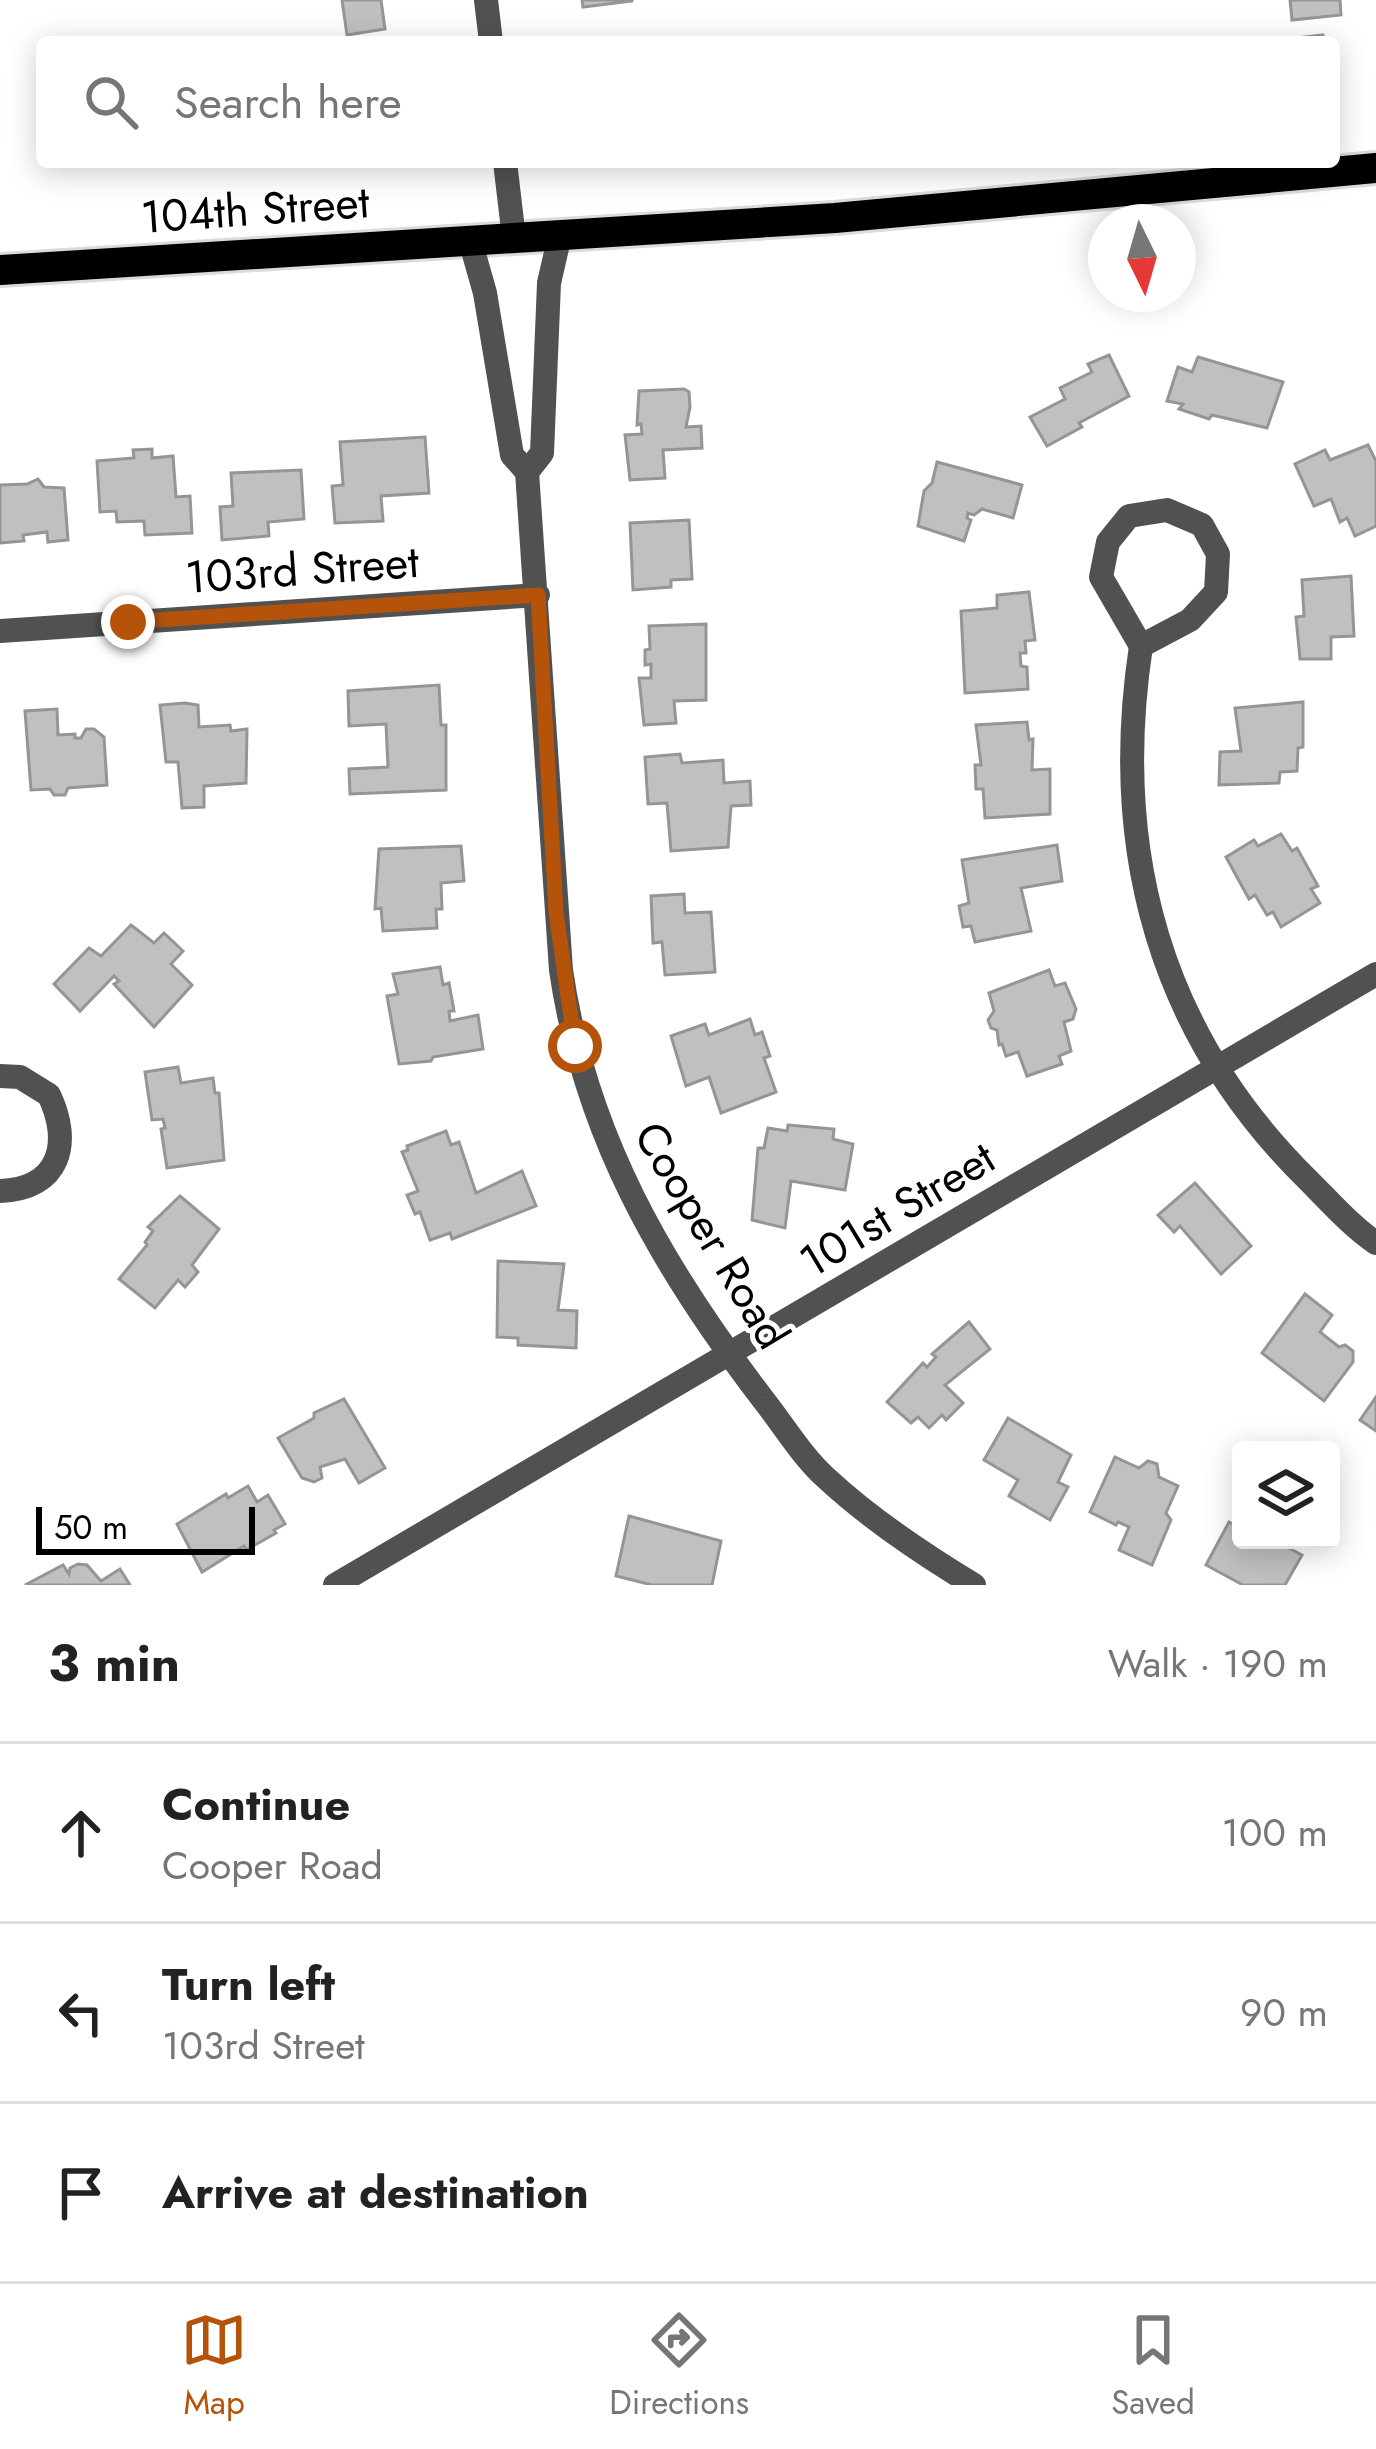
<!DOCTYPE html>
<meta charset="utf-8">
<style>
body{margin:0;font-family:Jost,sans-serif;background:#f6f6f6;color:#222}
.controls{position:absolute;right:36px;bottom:36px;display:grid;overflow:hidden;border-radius:12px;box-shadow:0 6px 30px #0003}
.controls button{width:108px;height:108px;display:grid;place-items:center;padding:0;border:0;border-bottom:3px solid #e0e0e0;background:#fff;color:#222;font:60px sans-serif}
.compass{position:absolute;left:1088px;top:204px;width:108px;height:108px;border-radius:50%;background:#fff;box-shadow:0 6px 30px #0003;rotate:175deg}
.scale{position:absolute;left:36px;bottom:30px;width:219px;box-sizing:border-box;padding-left:12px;border:6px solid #000;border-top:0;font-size:33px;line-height:42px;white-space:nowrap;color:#000;-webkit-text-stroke:9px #fff;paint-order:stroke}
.stop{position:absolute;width:36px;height:36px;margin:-27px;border:9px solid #b45309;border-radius:50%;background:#fff}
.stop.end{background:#b45309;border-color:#fff;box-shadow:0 3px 12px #0008}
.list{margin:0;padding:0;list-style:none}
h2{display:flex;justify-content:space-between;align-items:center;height:156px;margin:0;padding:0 48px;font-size:51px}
h2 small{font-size:39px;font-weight:400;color:#767676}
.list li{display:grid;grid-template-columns:78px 1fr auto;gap:36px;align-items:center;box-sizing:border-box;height:180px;padding:0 48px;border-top:3px solid #e0e0e0}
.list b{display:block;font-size:45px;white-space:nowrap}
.list p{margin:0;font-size:39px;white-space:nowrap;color:#767676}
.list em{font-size:39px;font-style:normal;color:#767676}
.icon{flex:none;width:66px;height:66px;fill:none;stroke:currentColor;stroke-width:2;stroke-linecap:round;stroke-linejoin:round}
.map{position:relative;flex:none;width:1376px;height:1585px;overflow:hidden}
.search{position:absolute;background:#fff;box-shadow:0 6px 30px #0003;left:36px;right:36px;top:36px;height:132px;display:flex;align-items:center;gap:30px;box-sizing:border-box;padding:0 42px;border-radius:12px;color:#767676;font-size:45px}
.sheet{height:696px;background:#fff}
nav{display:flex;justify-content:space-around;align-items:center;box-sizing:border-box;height:168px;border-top:3px solid #e0e0e0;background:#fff;font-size:33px;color:#767676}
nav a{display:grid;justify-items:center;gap:6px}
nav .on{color:#b45309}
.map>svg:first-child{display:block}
.building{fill:#c0c0c0;stroke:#959595;stroke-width:3}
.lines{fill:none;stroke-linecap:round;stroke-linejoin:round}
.primary-casing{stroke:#dbdbdb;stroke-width:36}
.minor{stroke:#515151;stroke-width:24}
.primary{stroke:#000;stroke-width:30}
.route{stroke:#b45309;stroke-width:15}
.labels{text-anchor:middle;stroke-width:10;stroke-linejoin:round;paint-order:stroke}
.street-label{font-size:45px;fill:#000;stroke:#fff}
</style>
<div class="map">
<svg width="1376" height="1585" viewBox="0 0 1376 1585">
<rect width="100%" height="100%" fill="#fff"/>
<g class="building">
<polygon points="342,0 381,0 385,29 347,35"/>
<polygon points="582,0 632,0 632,1 583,7"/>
<polygon points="1290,0 1340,0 1341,15 1292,20"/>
<polygon points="1323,35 1324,42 1261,42"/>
<polygon points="1109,355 1129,396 1079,423 1082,427 1047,446 1030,417 1065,399 1060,388 1092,372 1088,364"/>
<polygon points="1198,357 1283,382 1267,428 1212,415 1209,419 1179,409 1183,404 1167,401 1178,367 1192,372"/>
<polygon points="684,389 689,392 690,407 686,427 701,426 702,448 663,450 665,478 630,480 625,435 642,434 641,424 637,425 639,391"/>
<polygon points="425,437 429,493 381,496 383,521 335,523 332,486 343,485 340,442"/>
<polygon points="1368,445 1376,461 1376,526 1355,536 1347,518 1340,522 1331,499 1314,506 1295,464 1325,450 1330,460"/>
<polygon points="152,449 152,458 173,456 176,497 190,496 192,533 145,535 144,521 117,522 116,511 100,512 97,461 134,458 133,450"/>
<polygon points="937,462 1022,485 1013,518 982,509 974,515 968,513 967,518 971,520 964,541 918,526 924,491 932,483"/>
<polygon points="301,470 304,519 268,522 269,536 222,540 220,507 233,506 231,473"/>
<polygon points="38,479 44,487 64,488 68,540 48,542 47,532 23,535 24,541 0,543 0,485 27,484"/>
<polygon points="689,520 692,579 671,580 671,587 633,590 630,523"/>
<polygon points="1351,576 1354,636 1331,637 1331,659 1300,659 1296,617 1304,616 1302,580"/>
<polygon points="1029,592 1035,640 1025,641 1026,653 1020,653 1021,666 1027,667 1028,689 965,693 961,611 997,608 997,595"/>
<polygon points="706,624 706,700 674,701 676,723 644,725 639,678 651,678 651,664 645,665 645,650 650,649 649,626"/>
<polygon points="439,685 441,725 446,725 446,790 350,794 349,769 388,767 386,724 349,726 348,691"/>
<polygon points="1303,702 1303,747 1298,748 1297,771 1280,772 1279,783 1219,785 1220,752 1241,751 1235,708"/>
<polygon points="185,703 198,705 199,727 230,725 231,731 247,729 246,783 204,786 204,807 182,808 178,762 166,762 160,705"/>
<polygon points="57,709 58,735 75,734 75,738 81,738 86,729 94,729 104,737 107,785 68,788 65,795 54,795 50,789 31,790 25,711"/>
<polygon points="1027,722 1029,740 1033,739 1032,770 1050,769 1050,814 985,818 983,789 976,789 975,765 981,765 976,725"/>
<polygon points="680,754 682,763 723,760 724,783 750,781 751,805 731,806 728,847 671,851 667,803 648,804 645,757"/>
<polygon points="1281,834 1292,851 1297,848 1318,886 1311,889 1320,903 1281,927 1273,912 1267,915 1255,895 1249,899 1226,857 1254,840 1258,846"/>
<polygon points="1057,845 1062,881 1021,888 1031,931 975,942 971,926 963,927 959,906 969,903 962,860"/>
<polygon points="461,846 464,881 441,883 442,909 436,909 437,928 383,931 381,908 375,909 379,849"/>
<polygon points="684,894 685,913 711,912 715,972 665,975 662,942 653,943 651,896"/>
<polygon points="131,925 154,943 164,933 183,951 171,964 192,985 154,1027 114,984 119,981 114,976 80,1011 54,984 89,948 101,956"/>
<polygon points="440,967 443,985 449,983 454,1011 449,1011 450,1021 478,1015 483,1049 433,1057 431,1061 399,1064 387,996 398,994 393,974"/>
<polygon points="1049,970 1055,986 1065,983 1076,1009 1073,1019 1064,1022 1071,1051 1059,1056 1062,1064 1027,1076 1018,1052 1006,1056 1002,1044 999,1045 997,1030 991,1028 988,1020 994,1011 989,993"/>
<polygon points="750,1019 755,1035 762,1032 770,1056 764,1058 776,1092 721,1113 709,1077 686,1086 671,1036 705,1024 709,1035"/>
<polygon points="178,1067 181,1083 213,1078 215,1093 219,1093 224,1160 167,1168 161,1129 165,1128 163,1119 152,1120 145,1072"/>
<polygon points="788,1125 834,1129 833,1139 853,1144 845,1190 791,1181 785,1228 752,1220 758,1148 764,1148 768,1128 787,1131"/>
<polygon points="446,1131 451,1145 459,1142 476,1193 522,1171 536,1206 452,1239 450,1233 430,1240 420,1212 415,1214 407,1195 418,1191 402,1152 408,1150 407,1146"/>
<polygon points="1195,1183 1251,1246 1221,1274 1180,1226 1174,1232 1158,1215"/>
<polygon points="180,1196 219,1229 192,1265 198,1272 185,1287 178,1280 155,1308 119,1279 147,1245 145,1242 153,1231 148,1227"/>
<polygon points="498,1261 564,1264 558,1310 577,1311 576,1348 518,1345 518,1338 497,1337"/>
<polygon points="1305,1294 1332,1315 1320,1332 1339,1347 1345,1345 1353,1351 1353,1362 1324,1401 1262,1353"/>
<polygon points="969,1322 990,1349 945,1385 963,1403 946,1420 942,1415 929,1428 918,1417 911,1423 887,1402 923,1363 927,1367 936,1357 932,1354"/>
<polygon points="1376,1397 1376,1431 1360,1420"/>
<polygon points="344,1399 385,1468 359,1483 345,1459 320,1467 322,1478 314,1482 302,1478 278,1438 314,1418 314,1413"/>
<polygon points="1008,1418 1071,1455 1058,1482 1068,1487 1050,1520 1009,1496 1018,1480 984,1460"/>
<polygon points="1115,1457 1139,1468 1148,1461 1157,1464 1159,1477 1178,1486 1166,1513 1171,1520 1152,1565 1119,1550 1129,1527 1118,1522 1116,1525 1090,1512"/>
<polygon points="248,1486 257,1502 268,1495 285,1524 274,1530 276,1533 246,1550 244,1546 202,1572 177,1524 226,1494 228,1498"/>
<polygon points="629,1516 721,1541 712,1585 652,1585 616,1576"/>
<polygon points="1229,1522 1241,1528 1241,1540 1285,1540 1287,1547 1302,1555 1285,1585 1243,1585 1206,1565"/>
<polygon points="78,1564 87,1565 101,1581 120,1569 130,1585 25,1585 63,1565 69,1574 70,1568"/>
</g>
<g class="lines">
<defs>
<polyline id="primary" points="0,270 835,218 1376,168"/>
</defs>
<use href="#primary" class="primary-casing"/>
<g class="minor">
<polyline points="486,0 491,42"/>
<polyline points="505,162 514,238"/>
<path d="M470 240 485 293 512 455 527 472 561 970C585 1135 662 1267 762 1398 782 1423 801 1455 825 1477 870 1519 921 1553 974 1585"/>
<polyline points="527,472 542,453 549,283 560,235"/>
<polygon points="1167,510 1202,525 1218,554 1216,592 1190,620 1141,646 1101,577 1108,542 1129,516"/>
<polyline points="0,631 538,595"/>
<path d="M1141 646C1110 850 1159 1034 1309 1181 1330 1202 1351 1226 1376 1243"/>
<path d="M0 1076 20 1077 49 1095C72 1143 60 1189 0 1191"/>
<polyline points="335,1585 1376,974"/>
</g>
<use href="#primary" class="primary"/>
</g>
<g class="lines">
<polyline class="route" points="128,622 538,595 556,912 575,1046"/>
</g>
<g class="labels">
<g class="street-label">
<text transform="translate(255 209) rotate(-4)" y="16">104th Street</text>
<text transform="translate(302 569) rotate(-4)" y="16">103rd Street</text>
<text transform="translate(897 1209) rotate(-31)" y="16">101st Street</text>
<text transform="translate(712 1235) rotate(59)" y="16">Cooper Road</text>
</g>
</g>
</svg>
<div class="controls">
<button><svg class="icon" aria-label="layers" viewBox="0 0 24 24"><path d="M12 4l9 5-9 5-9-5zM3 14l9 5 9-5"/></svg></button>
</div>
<svg class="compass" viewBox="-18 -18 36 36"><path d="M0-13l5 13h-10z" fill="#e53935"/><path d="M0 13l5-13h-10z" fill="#767676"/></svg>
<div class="scale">50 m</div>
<div class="stop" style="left:575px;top:1046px"></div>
<div class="stop end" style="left:128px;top:622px"></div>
<div class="search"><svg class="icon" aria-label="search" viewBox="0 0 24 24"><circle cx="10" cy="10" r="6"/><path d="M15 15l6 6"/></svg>Search here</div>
</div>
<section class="sheet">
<h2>3 min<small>Walk · 190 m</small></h2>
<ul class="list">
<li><svg class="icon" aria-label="ahead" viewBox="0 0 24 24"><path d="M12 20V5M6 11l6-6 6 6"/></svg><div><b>Continue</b><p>Cooper Road</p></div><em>100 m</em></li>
<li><svg class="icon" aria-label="left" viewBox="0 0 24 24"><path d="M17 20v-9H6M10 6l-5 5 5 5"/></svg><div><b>Turn left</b><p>103rd Street</p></div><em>90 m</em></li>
<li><svg class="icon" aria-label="arrive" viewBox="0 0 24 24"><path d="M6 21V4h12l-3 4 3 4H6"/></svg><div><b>Arrive at destination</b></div></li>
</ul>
</section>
<nav>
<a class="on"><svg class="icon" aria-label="map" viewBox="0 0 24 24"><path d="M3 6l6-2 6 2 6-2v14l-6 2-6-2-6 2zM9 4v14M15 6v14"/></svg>Map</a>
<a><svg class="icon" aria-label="directions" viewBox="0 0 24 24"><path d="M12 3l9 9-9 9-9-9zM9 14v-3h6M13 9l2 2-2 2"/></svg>Directions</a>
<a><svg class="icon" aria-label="saved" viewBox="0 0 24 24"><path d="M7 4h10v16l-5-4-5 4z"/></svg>Saved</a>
</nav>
